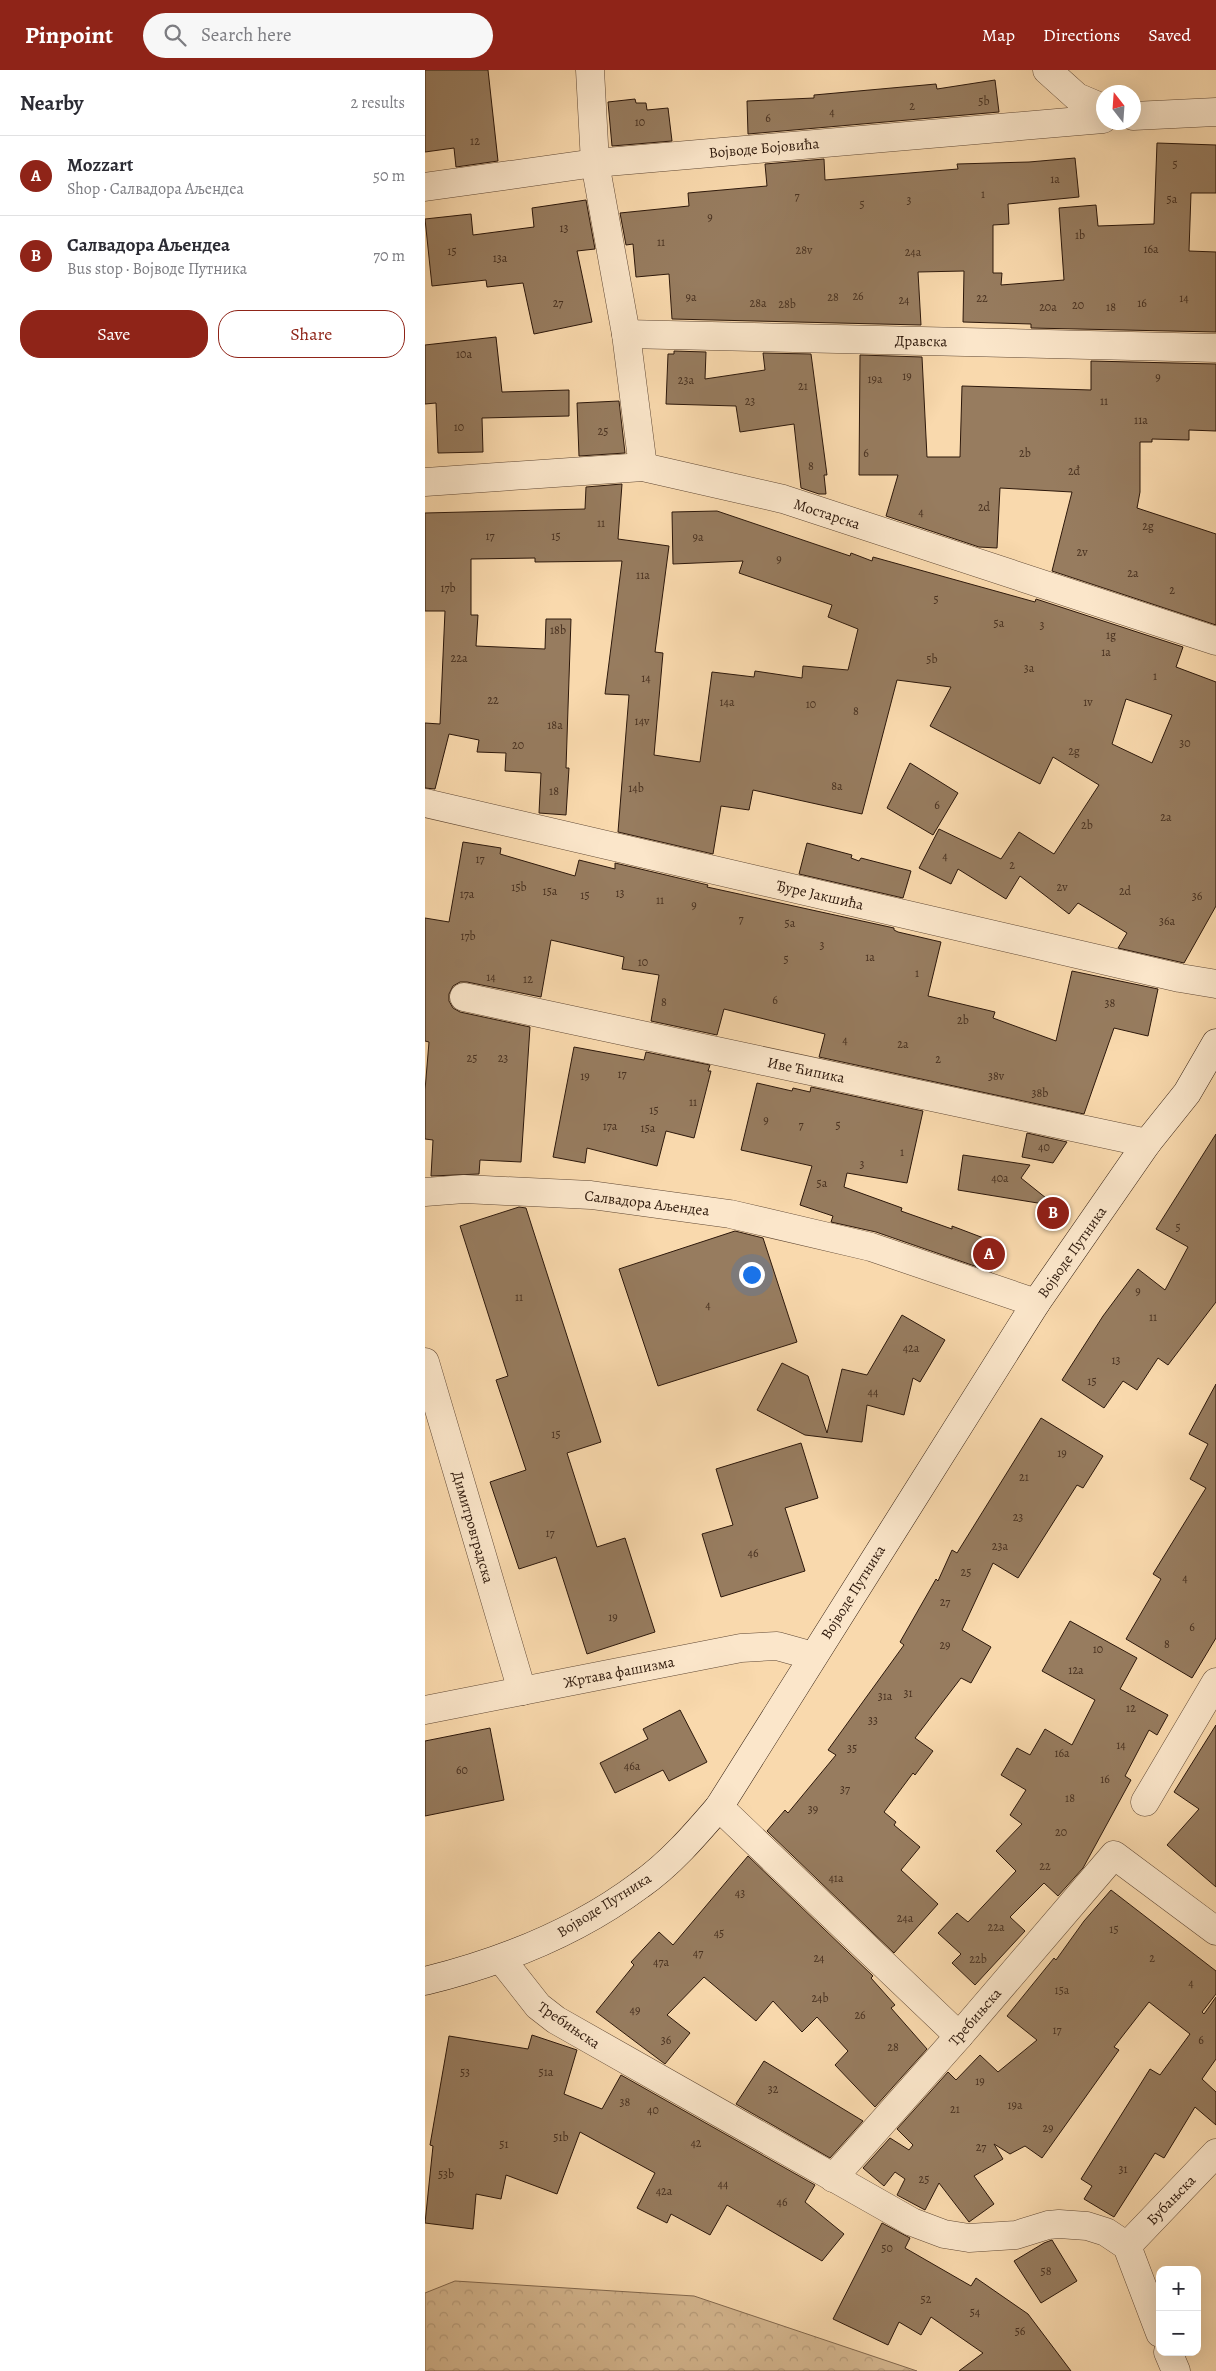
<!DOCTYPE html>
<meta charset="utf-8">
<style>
body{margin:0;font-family:Alegreya,serif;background:#f7f7f7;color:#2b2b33}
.controls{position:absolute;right:15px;bottom:15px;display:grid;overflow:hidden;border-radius:10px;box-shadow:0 5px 20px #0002}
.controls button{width:45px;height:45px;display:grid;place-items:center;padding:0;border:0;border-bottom:1px solid #e1e1e2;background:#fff;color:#2b2b33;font:25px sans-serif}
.compass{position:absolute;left:671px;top:15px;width:45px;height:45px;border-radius:50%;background:#fff;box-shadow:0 5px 20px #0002;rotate:343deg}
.you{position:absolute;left:326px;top:1204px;width:18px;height:18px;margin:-12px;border:4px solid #fff;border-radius:50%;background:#1a73e8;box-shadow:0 0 0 8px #1a73e833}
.badge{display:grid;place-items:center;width:32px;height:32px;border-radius:50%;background:#8f2418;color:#fff;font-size:16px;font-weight:700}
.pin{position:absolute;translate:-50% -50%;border:2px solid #fff;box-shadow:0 1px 5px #0006}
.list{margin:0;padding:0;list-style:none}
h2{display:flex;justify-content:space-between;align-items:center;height:65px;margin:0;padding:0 20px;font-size:21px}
h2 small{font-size:16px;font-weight:400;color:#7c7c81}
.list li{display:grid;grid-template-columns:32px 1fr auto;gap:15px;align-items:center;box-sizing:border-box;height:80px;padding:0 20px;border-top:1px solid #e1e1e2}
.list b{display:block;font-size:19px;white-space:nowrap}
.list p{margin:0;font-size:16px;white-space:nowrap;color:#7c7c81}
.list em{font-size:16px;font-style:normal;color:#7c7c81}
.actions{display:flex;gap:10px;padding:15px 20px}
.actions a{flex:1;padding:11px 0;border:1px solid #8f2418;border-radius:20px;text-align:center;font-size:18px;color:#8f2418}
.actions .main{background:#8f2418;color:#fff}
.icon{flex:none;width:28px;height:28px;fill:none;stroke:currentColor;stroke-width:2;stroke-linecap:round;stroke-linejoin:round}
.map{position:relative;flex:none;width:791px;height:2301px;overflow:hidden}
header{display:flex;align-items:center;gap:30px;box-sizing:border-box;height:70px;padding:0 25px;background:#8f2418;color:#fff}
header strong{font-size:24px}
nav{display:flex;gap:28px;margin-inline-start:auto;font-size:18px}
.search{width:350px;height:45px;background:#f7f7f7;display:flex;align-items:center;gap:12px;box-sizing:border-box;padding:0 18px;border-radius:28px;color:#7c7c81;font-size:19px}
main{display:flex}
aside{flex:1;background:#fff}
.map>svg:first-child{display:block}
.forest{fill:url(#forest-crowns);stroke:#82684e}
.building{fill:#977c5f;stroke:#2d180b;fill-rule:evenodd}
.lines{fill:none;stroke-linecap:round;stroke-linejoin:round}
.street-casing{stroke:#604834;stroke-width:29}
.secondary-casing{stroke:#2d180b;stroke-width:29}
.street{stroke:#fbe6ca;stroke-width:28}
.secondary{stroke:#fbe6ca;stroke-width:28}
.labels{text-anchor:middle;stroke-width:4;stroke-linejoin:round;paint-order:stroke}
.number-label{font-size:12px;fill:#483120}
.street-label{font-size:15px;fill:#2d180b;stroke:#fbe6ca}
</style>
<header>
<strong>Pinpoint</strong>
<div class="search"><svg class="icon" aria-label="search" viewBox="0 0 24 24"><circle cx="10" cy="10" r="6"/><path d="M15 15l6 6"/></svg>Search here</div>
<nav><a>Map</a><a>Directions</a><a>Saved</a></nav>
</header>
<main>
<aside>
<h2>Nearby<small>2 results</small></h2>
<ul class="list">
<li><span class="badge">A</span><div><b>Mozzart</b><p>Shop · Салвадора Аљендеа</p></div><em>50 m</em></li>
<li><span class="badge">B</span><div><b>Салвадора Аљендеа</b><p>Bus stop · Војводе Путника</p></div><em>70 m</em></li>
</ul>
<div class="actions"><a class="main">Save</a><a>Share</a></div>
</aside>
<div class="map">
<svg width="791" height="2301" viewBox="0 0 791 2301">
<defs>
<pattern id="forest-crowns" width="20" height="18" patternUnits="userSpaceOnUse" patternTransform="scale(1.25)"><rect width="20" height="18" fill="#d6b891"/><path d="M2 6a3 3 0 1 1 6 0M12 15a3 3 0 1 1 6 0" fill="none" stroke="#b89d7c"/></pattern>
</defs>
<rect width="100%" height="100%" fill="#f9d9ad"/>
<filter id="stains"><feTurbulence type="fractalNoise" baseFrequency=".004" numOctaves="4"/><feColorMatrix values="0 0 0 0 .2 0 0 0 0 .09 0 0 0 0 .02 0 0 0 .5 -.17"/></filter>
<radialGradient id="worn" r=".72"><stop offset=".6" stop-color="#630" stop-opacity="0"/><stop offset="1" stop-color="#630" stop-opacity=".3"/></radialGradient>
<polygon class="forest" points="30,2211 269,2226 492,2301 0,2301 0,2223"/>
<g class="building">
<polygon points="0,0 63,0 73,91 31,97 29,78 0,82"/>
<polygon points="570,10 574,42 323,64 322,31 389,28 389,25 511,14 512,19"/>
<polygon points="210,29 211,33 221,33 222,40 243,38 247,71 187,76 183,32"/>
<polygon points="732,73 791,75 791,123 766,123 764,181 791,182 791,262 606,258 606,254 538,252 539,201 493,202 496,255 247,249 244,204 211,207 208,174 201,175 195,143 264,136 263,123 342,116 340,94 399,89 400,110 533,99 532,94 604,92 650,88 654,127 583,134 584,154 568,155 568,203 577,203 576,215 639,210 634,138 671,135 673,156 729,154"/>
<polygon points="161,130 170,179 152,181 167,252 109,264 98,213 62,217 61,210 7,216 0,149 46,144 48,165 109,157 107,138"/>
<polygon points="71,267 77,322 144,320 144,346 57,348 58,382 13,383 11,333 0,334 0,275"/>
<polygon points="249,281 281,282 280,309 340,300 338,283 386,284 402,405 399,405 401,424 394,424 376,418 369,354 315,362 311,336 241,334 243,284 249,284"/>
<polygon points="435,285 497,287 502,387 535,387 537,316 666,320 666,291 791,294 791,361 764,360 764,370 727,369 727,372 715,372 715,422 712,438 791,464 791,555 627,501 647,422 575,418 572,478 554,477 461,446 473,405 434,405"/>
<polygon points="194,331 200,383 154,386 152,333"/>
<path d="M197 414 193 469 244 476 230 582 238 583 229 685 275 692 287 602 329 607 330 601 377 608 378 596 423 600 433 559 403 547 407 535 314 503 318 491 248 494 247 442 292 441 425 486 426 483 447 491 448 487 610 532 611 529 758 577 751 597 791 612V836L759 893 693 878 702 863 653 833 644 844 595 806 581 829 533 799 526 814 494 798 514 759 576 789 594 762 629 784 674 715 628 687 615 714 505 656 526 617 472 610 437 744 328 720 324 740 296 736 288 784 193 762 204 625 180 624 197 491 110 492V488L46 489V545H53L51 576 120 579 121 549H146L141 698H144L141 745 114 743 116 703 80 701 81 683 52 682 54 670 24 664 10 719 0 718V653L15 654 20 541H0V443L160 439 161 417ZM701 629 747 645 727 693 687 674Z"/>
<polygon points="485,693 533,723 508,765 462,738"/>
<polygon points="38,772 76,778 75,784 150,806 154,790 190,799 190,793 283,815 282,817 469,858 469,860 473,862 516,872 503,926 570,942 568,948 631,971 647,901 733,919 723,966 689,958 659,1044 394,987 400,964 299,939 292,965 226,951 234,905 197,899 199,887 126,870 116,927 42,912 35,912 28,916 24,924 24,931 28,938 35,942 105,957 96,1092 55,1090 54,1104 6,1106 8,1070 0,1069 0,1020 4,972 0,971 0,848 24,852"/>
<polygon points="382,773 427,785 426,788 434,791 436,788 486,801 478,828 374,804"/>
<polygon points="149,977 219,990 221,982 285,995 283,1001 286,1001 269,1068 241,1061 232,1096 162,1078 160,1093 128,1087"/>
<polygon points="332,1013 367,1021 368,1018 385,1022 386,1017 498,1041 482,1113 422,1103 419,1117 477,1138 476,1141 527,1159 527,1156 577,1175 567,1202 451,1162 406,1152 408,1146 375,1135 387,1096 316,1080"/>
<polygon points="602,1063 642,1072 628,1093 597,1087"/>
<polygon points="791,1064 791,1232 743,1295 733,1288 712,1320 698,1311 679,1338 637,1310 678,1246 713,1199 740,1220 763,1177 731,1159"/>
<polygon points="538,1085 605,1095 596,1108 631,1136 533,1120"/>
<polygon points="94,1137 101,1138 176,1372 142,1383 172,1477 200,1468 230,1562 162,1584 131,1487 94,1499 65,1412 101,1400 71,1310 83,1306 35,1156"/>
<polygon points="310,1161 338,1168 372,1272 233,1316 194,1199"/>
<polygon points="477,1245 520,1270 495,1312 488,1308 479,1345 442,1335 437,1372 380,1365 332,1340 357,1293 383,1306 402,1363 417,1299 442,1305"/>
<polygon points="791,1314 791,1568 767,1608 701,1569 736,1509 728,1504 781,1418 765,1409 783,1374 764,1364"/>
<polygon points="616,1348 678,1386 658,1418 652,1415 593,1508 568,1493 537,1560 566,1577 546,1613 536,1608 490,1668 508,1681 490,1705 488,1703 459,1742 471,1752 469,1755 495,1777 476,1800 513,1834 469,1883 342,1761 360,1740 363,1743 411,1685 403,1680 479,1575 475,1572 511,1509 513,1511 527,1480 532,1483"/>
<polygon points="376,1373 393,1428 360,1438 380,1501 296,1527 277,1464 308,1455 291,1399"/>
<polygon points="645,1551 712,1588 695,1619 743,1645 732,1665 724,1660 700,1706 706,1710 658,1798 633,1826 619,1813 585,1847 600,1861 550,1915 527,1893 536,1884 513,1863 532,1843 543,1852 591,1801 571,1781 597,1754 585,1745 601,1720 576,1705 592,1678 605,1685 620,1659 647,1675 670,1630 617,1601"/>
<polygon points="255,1640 282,1692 244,1711 238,1700 190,1723 175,1693 223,1669 218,1659"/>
<polygon points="791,1655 791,1817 742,1775 774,1739 749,1722"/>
<polygon points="65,1658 79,1730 0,1746 0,1671"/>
<polygon points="323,1786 448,1906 446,1908 470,1935 466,1938 502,1979 450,2037 410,1995 423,1981 392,1947 377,1962 348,1931 331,1951 279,1907 242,1945 265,1963 240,1994 171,1942 209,1895 206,1892 234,1862 248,1875"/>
<polygon points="686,1820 791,1901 791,1924 777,1942 779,1944 791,1927 791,1989 777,2009 791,2022 791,2055 770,2037 739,2088 730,2083 689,2147 659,2129 667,2116 656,2109 725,1999 735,2005 765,1964 724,1932 689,1977 694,1980 617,2088 600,2076 585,2084 569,2074 578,2089 549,2106 569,2134 544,2152 514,2113 500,2140 472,2125 480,2109 470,2102 459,2116 438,2098 465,2068 484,2080 488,2075 472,2059 523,2002 531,2010 555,1985 573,2002 612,1970 582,1946 629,1888 631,1890 659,1851"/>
<polygon points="107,1965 152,1980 139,2024 177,2039 196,2005 390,2115 380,2132 419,2164 397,2191 302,2135 285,2165 246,2144 242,2153 212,2138 230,2103 155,2062 132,2124 81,2105 76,2129 51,2124 48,2159 0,2153 8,2076 5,2075 24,1966 103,1979"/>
<polygon points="339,1991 438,2051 405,2088 311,2034"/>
<polygon points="457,2153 485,2168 480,2178 546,2216 551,2208 603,2244 646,2301 534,2301 558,2283 506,2247 496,2265 474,2252 463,2275 408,2249"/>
<polygon points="627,2170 652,2211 616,2233 589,2191 619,2173"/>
</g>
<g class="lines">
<defs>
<g id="street">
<polyline points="165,0 170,93 201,264 218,397"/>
<polyline points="622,0 652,27 678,38"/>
<polyline points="708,46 791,42"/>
<polyline points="0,117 170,93 678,49"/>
<polyline points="201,264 791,278"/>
<polyline points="0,412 218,397 358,429 791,571"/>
<polyline points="0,733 755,908 791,914"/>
<polyline points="39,927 722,1073"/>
<polyline points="0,1122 39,1119 166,1125 305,1144 446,1177 611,1233"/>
<polyline points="0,1292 97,1621"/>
<polyline points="0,1640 316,1578 352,1576 388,1586"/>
<polyline points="720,1732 791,1612"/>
<polyline points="294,1737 534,1966"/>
<polyline points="76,1889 113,1936 131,1950 487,2152 519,2164 544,2168 591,2165 623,2155 634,2154 662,2156 681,2162 702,2176 735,2263"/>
<polyline points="408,2108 534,1966 689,1785 791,1861"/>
<polyline points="702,2176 791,2083"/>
<polyline points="743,2282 751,2301"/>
</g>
<path id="secondary" d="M0 1911C77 1892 151 1863 215 1815 245 1794 270 1765 294 1737L611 1233 722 1073 762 1023 791 973"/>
</defs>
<use href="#street" class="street-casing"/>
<use href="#secondary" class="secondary-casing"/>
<use href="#street" class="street"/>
<use href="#secondary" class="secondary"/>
</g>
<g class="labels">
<g class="number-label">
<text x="559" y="35">5b</text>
<text x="487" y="40">2</text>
<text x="407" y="46">4</text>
<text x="343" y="52">6</text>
<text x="215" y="56">10</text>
<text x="50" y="75">12</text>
<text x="750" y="98">5</text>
<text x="630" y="113">1a</text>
<text x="558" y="128">1</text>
<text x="372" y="130">7</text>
<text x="747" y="133">5a</text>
<text x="484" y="134">3</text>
<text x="437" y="138">5</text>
<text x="285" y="151">9</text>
<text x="139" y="162">13</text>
<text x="655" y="169">1b</text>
<text x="236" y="176">11</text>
<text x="726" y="183">16a</text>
<text x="379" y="184">28v</text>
<text x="27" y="185">15</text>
<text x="488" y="186">24a</text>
<text x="75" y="192">13a</text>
<text x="433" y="230">26</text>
<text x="266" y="231">9a</text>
<text x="408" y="231">28</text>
<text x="557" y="232">22</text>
<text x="759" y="232">14</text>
<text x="479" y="234">24</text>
<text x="133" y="237">27</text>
<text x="333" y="237">28a</text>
<text x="717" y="237">16</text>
<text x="362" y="238">28b</text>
<text x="653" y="239">20</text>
<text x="623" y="241">20a</text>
<text x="686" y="241">18</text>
<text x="39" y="288">10a</text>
<text x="482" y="310">19</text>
<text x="733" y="311">9</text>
<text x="450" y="313">19a</text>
<text x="261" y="314">23a</text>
<text x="378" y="320">21</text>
<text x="325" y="335">23</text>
<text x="679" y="335">11</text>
<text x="716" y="354">11a</text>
<text x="34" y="361">10</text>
<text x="178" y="365">25</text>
<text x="441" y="387">6</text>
<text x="600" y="387">2b</text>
<text x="386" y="400">8</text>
<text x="649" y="405">2đ</text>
<text x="559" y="441">2d</text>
<text x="496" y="446">4</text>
<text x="176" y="457">11</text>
<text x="723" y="460">2g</text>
<text x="65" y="470">17</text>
<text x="131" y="470">15</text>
<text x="273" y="471">9a</text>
<text x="657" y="486">2v</text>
<text x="354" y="493">9</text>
<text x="708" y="507">2a</text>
<text x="218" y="509">11a</text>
<text x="23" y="522">17b</text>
<text x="747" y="524">2</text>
<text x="511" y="533">5</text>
<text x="574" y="557">5a</text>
<text x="617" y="559">3</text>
<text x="133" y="564">18b</text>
<text x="686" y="569">1g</text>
<text x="681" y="586">1a</text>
<text x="34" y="592">22a</text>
<text x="507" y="593">5b</text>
<text x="604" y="602">3a</text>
<text x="730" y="610">1</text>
<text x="221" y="612">14</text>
<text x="68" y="634">22</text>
<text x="302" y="636">14a</text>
<text x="663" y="636">1v</text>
<text x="386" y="638">10</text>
<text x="431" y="645">8</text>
<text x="217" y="655">14v</text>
<text x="130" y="659">18a</text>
<text x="760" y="677">30</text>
<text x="93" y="679">20</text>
<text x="649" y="685">2g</text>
<text x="412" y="720">8a</text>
<text x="211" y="722">14b</text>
<text x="129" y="725">18</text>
<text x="512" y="739">6</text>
<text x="741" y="751">2a</text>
<text x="662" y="759">2b</text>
<text x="520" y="790">4</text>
<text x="55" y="793">17</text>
<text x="587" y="799">2</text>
<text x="94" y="821">15b</text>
<text x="637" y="821">2v</text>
<text x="125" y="825">15a</text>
<text x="700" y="825">2d</text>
<text x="195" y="827">13</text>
<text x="42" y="828">17a</text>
<text x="160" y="829">15</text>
<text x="772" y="830">36</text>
<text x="235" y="834">11</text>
<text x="269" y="839">9</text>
<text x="316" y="853">7</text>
<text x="742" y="855">36a</text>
<text x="365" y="857">5a</text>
<text x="43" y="870">17b</text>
<text x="397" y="879">3</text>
<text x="445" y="891">1a</text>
<text x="361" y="893">5</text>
<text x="218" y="896">10</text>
<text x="492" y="907">1</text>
<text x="66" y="911">14</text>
<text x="103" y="913">12</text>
<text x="350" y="934">6</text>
<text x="239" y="936">8</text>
<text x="685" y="937">38</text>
<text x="538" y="954">2b</text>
<text x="420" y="974">4</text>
<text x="478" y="978">2a</text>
<text x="47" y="992">25</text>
<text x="78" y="992">23</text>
<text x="513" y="993">2</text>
<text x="197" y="1008">17</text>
<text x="160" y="1010">19</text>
<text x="571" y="1010">38v</text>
<text x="615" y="1027">38b</text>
<text x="268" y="1036">11</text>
<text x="229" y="1044">15</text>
<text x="341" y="1054">9</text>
<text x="376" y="1059">7</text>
<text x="413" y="1059">5</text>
<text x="185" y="1060">17a</text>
<text x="223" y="1062">15a</text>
<text x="619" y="1081">40</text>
<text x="477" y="1086">1</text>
<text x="437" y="1098">3</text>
<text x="575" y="1112">40a</text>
<text x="397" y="1117">5a</text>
<text x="753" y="1161">5</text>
<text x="713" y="1225">9</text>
<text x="94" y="1231">11</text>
<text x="283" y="1239">4</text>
<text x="728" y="1251">11</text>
<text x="486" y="1282">42a</text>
<text x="691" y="1294">13</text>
<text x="667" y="1315">15</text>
<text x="448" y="1326">44</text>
<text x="131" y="1368">15</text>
<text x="637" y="1387">19</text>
<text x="599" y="1411">21</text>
<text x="593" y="1451">23</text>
<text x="125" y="1467">17</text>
<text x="575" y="1480">23a</text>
<text x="328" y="1487">46</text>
<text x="541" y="1506">25</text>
<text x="760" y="1512">4</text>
<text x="520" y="1536">27</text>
<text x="188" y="1551">19</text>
<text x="767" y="1561">6</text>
<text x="742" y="1578">8</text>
<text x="520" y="1579">29</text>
<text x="673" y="1583">10</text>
<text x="651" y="1604">12a</text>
<text x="483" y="1627">31</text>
<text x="460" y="1630">31a</text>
<text x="706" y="1642">12</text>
<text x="448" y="1654">33</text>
<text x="696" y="1679">14</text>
<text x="427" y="1682">35</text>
<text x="637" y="1687">16a</text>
<text x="207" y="1700">46a</text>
<text x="37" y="1704">60</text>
<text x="680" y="1713">16</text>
<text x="420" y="1723">37</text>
<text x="645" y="1732">18</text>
<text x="388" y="1743">39</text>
<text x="636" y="1766">20</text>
<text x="620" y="1800">22</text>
<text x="411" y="1812">41a</text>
<text x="315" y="1827">43</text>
<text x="480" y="1852">24a</text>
<text x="571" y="1861">22a</text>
<text x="689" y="1863">15</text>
<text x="294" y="1867">45</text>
<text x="273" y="1887">47</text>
<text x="394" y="1892">24</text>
<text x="727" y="1892">2</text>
<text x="553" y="1893">22b</text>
<text x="236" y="1896">47a</text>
<text x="766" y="1917">4</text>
<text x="637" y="1924">15a</text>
<text x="395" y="1932">24b</text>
<text x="210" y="1944">49</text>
<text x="435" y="1949">26</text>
<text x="632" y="1964">17</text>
<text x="241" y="1974">36</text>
<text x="776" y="1974">6</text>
<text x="468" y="1981">28</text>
<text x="40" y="2006">53</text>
<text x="121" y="2006">51a</text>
<text x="555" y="2015">19</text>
<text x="348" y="2023">32</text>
<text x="200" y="2036">38</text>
<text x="590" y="2039">19a</text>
<text x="530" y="2043">21</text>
<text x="228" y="2044">40</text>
<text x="623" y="2062">29</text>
<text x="136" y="2071">51b</text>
<text x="271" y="2077">42</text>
<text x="79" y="2078">51</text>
<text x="556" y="2081">27</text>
<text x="698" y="2103">31</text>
<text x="21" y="2108">53b</text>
<text x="499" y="2113">25</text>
<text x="298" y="2118">44</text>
<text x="239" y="2125">42a</text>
<text x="357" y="2136">46</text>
<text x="462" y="2182">50</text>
<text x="621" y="2205">58</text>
<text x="501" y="2233">52</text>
<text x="550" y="2246">54</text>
<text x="595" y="2265">56</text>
</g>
<g class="street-label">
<text transform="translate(339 78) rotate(-5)" y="5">Војводе Бојовића</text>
<text transform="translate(496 271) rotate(1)" y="5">Дравска</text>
<text transform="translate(402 444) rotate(18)" y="5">Мостарска</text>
<text transform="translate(395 825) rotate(13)" y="5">Ђуре Јакшића</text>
<text transform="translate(381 1000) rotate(12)" y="5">Иве Ћипика</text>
<text transform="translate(222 1133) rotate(7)" y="5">Салвадора Аљендеа</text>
<text transform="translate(647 1182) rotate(-55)" y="5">Војводе Путника</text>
<text transform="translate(48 1457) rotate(74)" y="5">Димитровградска</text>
<text transform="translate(428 1522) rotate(-58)" y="5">Војводе Путника</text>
<text transform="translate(194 1602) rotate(-11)" y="5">Жртава фашизма</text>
<text transform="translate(179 1835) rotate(-32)" y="5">Војводе Путника</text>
<text transform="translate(550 1947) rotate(-49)" y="5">Требињска</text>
<text transform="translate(144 1955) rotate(34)" y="5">Требињска</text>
<text transform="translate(746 2130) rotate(-46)" y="5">Бубањска</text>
</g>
</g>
<rect width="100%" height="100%" filter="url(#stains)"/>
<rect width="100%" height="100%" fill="url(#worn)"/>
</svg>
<div class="controls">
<button>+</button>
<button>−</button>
</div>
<svg class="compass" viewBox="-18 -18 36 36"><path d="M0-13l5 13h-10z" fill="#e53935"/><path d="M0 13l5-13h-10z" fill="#7c7c81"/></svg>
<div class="you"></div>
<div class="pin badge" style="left:564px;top:1184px">A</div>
<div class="pin badge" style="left:628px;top:1143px">B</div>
</div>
</main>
